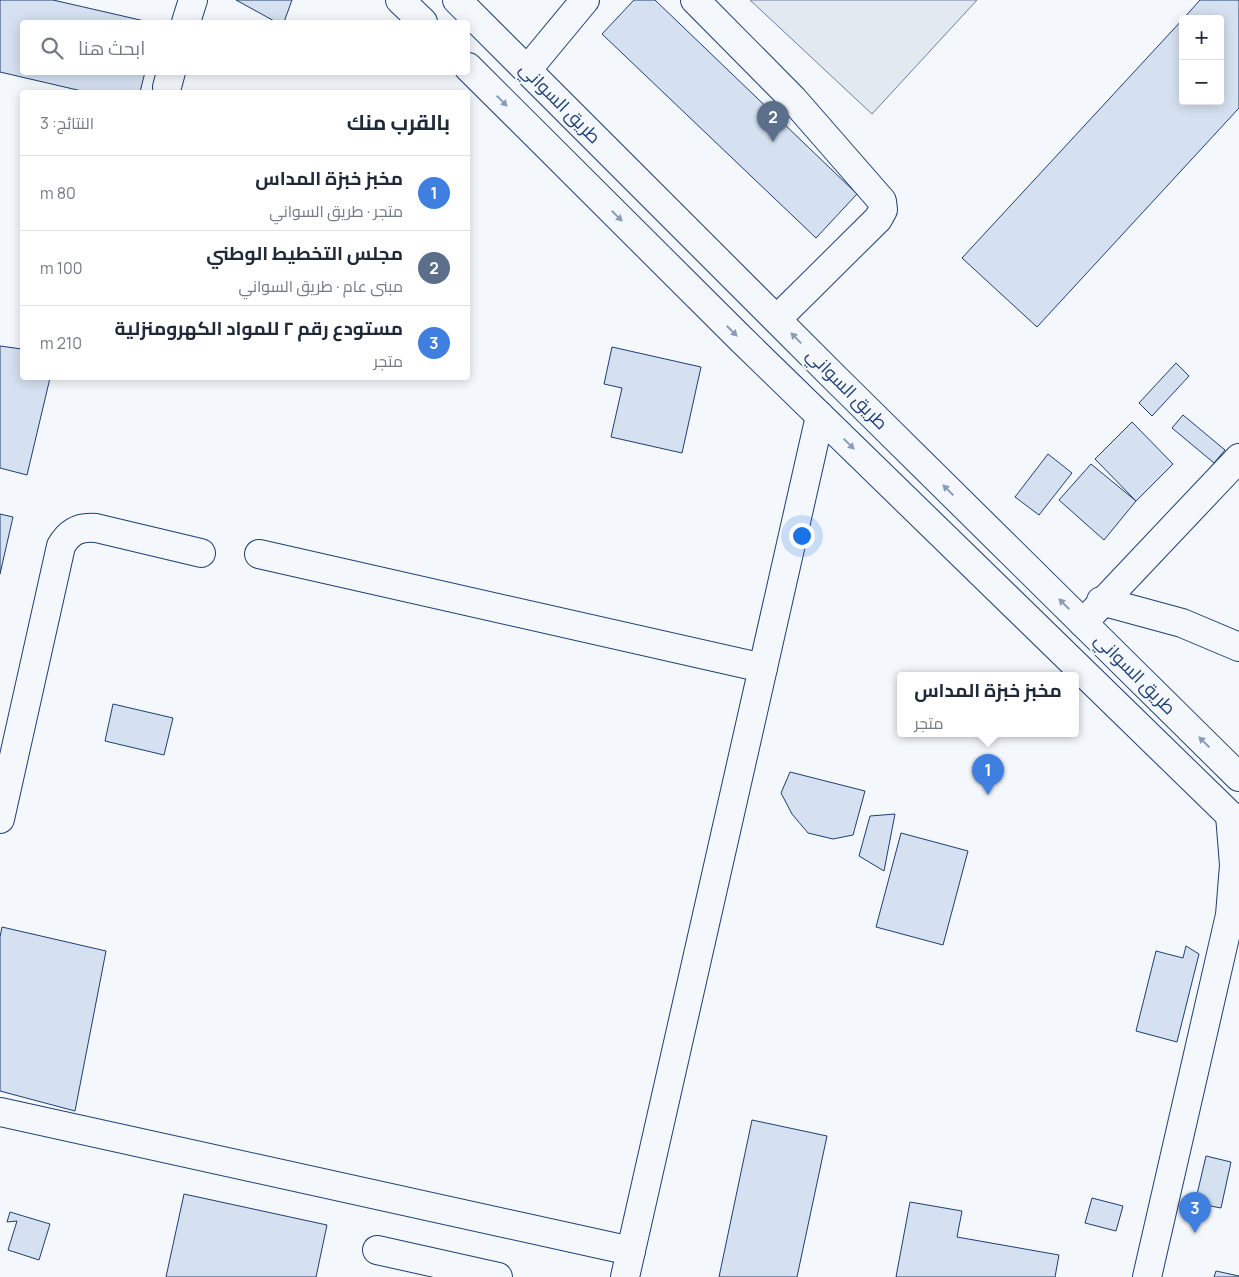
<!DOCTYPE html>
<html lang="ar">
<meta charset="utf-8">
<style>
body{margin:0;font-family:Manrope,Cairo,sans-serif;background:#f2f2f3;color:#1f2937;direction:rtl}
.controls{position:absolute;right:15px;top:15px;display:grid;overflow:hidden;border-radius:5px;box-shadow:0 2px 12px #0003}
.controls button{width:45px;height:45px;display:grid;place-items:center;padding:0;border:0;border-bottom:1px solid #e0e1e3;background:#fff;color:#1f2937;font:25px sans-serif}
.you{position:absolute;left:801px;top:535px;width:18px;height:18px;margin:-12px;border:4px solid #fff;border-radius:50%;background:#1a73e8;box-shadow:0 0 0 8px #1a73e833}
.badge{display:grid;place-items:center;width:32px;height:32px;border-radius:50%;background:#2563eb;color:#fff;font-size:16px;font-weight:700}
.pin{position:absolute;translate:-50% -41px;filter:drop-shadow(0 1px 2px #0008)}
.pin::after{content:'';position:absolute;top:26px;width:18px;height:15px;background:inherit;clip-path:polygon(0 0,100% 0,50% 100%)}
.popup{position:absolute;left:897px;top:672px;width:182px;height:65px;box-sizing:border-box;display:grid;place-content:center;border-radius:5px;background:#fff;filter:drop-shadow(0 1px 4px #0005);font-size:16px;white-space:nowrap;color:#747a83}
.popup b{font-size:19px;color:#1f2937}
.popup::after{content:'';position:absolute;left:50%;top:100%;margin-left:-10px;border:10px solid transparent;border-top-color:#fff}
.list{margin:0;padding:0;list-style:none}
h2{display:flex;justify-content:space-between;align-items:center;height:65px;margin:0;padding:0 20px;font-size:21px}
h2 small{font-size:16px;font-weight:400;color:#747a83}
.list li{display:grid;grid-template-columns:32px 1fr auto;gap:15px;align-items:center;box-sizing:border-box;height:75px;padding:0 20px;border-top:1px solid #e0e1e3}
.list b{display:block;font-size:19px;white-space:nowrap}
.list p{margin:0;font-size:16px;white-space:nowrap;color:#747a83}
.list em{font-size:16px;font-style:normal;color:#747a83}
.icon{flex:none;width:28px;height:28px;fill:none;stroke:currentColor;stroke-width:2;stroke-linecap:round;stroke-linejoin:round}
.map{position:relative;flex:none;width:1239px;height:1277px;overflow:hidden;direction:ltr}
.search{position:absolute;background:#fff;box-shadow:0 2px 12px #0003;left:20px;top:20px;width:450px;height:55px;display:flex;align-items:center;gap:12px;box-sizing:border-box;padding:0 18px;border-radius:5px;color:#747a83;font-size:19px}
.panel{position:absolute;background:#fff;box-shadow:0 2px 12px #0003;left:20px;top:90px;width:450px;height:290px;border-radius:5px;direction:rtl}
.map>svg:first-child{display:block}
.green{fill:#e3e9f0;stroke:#687fa3}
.building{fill:#d5e0f0;stroke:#1d3f73}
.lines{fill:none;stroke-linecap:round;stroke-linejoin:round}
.minor-casing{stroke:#1d3f73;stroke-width:30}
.highway-casing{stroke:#1d3f73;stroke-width:30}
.minor{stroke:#f4f7fb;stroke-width:28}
.highway{stroke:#f4f7fb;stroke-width:28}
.oneway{fill:#889bb7}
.labels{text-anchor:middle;stroke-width:4;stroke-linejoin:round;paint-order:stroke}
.street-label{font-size:18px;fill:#1d3f73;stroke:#f4f7fb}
</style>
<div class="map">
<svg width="1239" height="1277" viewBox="0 0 1239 1277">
<rect width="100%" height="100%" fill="#f4f7fb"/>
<polygon class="green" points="750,0 977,0 872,114"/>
<g class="building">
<polygon points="0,0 53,0 149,22 22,22 22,72 145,72 140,92 86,92 0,72"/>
<polygon points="236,0 292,0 284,22 276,22"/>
<polygon points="634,0 655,0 857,194 816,238 602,34"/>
<polygon points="1200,0 1239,0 1239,108 1037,327 962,258 1183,19 1183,101 1220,101 1220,19 1183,19"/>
<polygon points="0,346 22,349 22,378 50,378 27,475 0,468"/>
<polygon points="612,347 701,367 682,453 611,437 622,388 604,384"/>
<polygon points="1176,363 1189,376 1152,416 1139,403"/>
<polygon points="1183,415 1225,450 1214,463 1172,428"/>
<polygon points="1132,422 1173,464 1136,501 1095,459"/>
<polygon points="1048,454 1072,473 1039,515 1015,497"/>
<polygon points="1091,464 1136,501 1104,540 1059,500"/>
<polygon points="0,514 13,517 0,574"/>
<polygon points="113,704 173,718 164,755 105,741"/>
<polygon points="790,772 865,791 853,835 833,839 808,833 792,814 781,793"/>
<polygon points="895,814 884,871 859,856 870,816"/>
<polygon points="901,833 968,851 943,945 876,927"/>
<polygon points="2,927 106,951 75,1111 0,1091 0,937"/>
<polygon points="1186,946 1199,954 1177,1042 1136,1031 1156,951 1183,958"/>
<polygon points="752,1120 827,1136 797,1277 719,1277"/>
<polygon points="1206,1156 1231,1162 1221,1208 1195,1203"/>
<polygon points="184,1194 327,1225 316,1277 166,1277"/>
<polygon points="1092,1198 1123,1206 1116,1231 1085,1223"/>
<polygon points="910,1202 962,1211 957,1237 1059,1255 1055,1277 896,1277"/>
<polygon points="10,1212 50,1224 39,1260 8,1250 17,1221 7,1222"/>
<polygon points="1216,1271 1239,1276 1239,1277 1214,1277"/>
</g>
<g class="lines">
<defs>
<g id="minor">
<polyline points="695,0 793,99 882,201 883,210 878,219 777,319"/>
<polyline points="186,22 193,0"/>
<polyline points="527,70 585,0"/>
<polyline points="167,87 171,72"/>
<polyline points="259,554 763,668"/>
<polyline points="1101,601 1182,623 1239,647"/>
<polyline points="1083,623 1239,458"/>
<path d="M0 819 61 546C69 532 79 526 96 528L201 553"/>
<polyline points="0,1112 631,1251"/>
<polyline points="377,1250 498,1277"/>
<polyline points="625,1277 820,416"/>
<polyline points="1147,1277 1230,915 1234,865 1230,815"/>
</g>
<g id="highway">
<polyline points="400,0 423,22"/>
<polyline points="457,0 836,379 1239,777"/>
<polyline points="468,67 740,338 1239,824"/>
</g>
</defs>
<use href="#minor" class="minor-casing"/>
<use href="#highway" class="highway-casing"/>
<use href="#minor" class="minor"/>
<use href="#highway" class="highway"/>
</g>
<defs><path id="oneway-solid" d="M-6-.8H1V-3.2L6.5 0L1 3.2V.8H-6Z" transform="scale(1.25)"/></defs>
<g class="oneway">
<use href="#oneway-solid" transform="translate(502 101) rotate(45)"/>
<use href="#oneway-solid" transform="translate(617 216) rotate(45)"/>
<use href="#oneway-solid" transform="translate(732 331) rotate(45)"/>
<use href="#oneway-solid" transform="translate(796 338) rotate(-134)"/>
<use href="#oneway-solid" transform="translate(849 444) rotate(44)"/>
<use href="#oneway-solid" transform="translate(948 490) rotate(-135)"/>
<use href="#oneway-solid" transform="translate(1064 604) rotate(-135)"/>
<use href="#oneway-solid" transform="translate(1204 742) rotate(-135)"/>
</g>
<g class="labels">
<g class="street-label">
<text transform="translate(560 103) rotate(45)" y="6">طريق السواني</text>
<text transform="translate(847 389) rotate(45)" y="6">طريق السواني</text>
<text transform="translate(1135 674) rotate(45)" y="6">طريق السواني</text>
</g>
</g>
</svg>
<div class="controls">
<button>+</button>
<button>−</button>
</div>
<div class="you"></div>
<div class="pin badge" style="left:988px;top:795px;background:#3f7fe0">1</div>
<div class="popup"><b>مخبز خبزة المداس</b>متجر</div>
<div class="pin badge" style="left:773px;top:142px;background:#5c6f8a">2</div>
<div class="pin badge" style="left:1195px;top:1233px;background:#3f7fe0">3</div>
<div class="search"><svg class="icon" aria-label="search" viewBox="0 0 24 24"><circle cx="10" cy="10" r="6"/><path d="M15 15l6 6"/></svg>ابحث هنا</div>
<section class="panel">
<h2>بالقرب منك<small>النتائج: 3</small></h2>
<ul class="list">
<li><span class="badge" style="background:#3f7fe0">1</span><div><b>مخبز خبزة المداس</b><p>متجر · طريق السواني</p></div><em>80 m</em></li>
<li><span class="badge" style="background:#5c6f8a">2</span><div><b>مجلس التخطيط الوطني</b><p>مبنى عام · طريق السواني</p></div><em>100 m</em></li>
<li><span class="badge" style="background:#3f7fe0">3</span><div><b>مستودع رقم ٢ للمواد الكهرومنزلية</b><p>متجر</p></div><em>210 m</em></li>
</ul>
</section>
</div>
